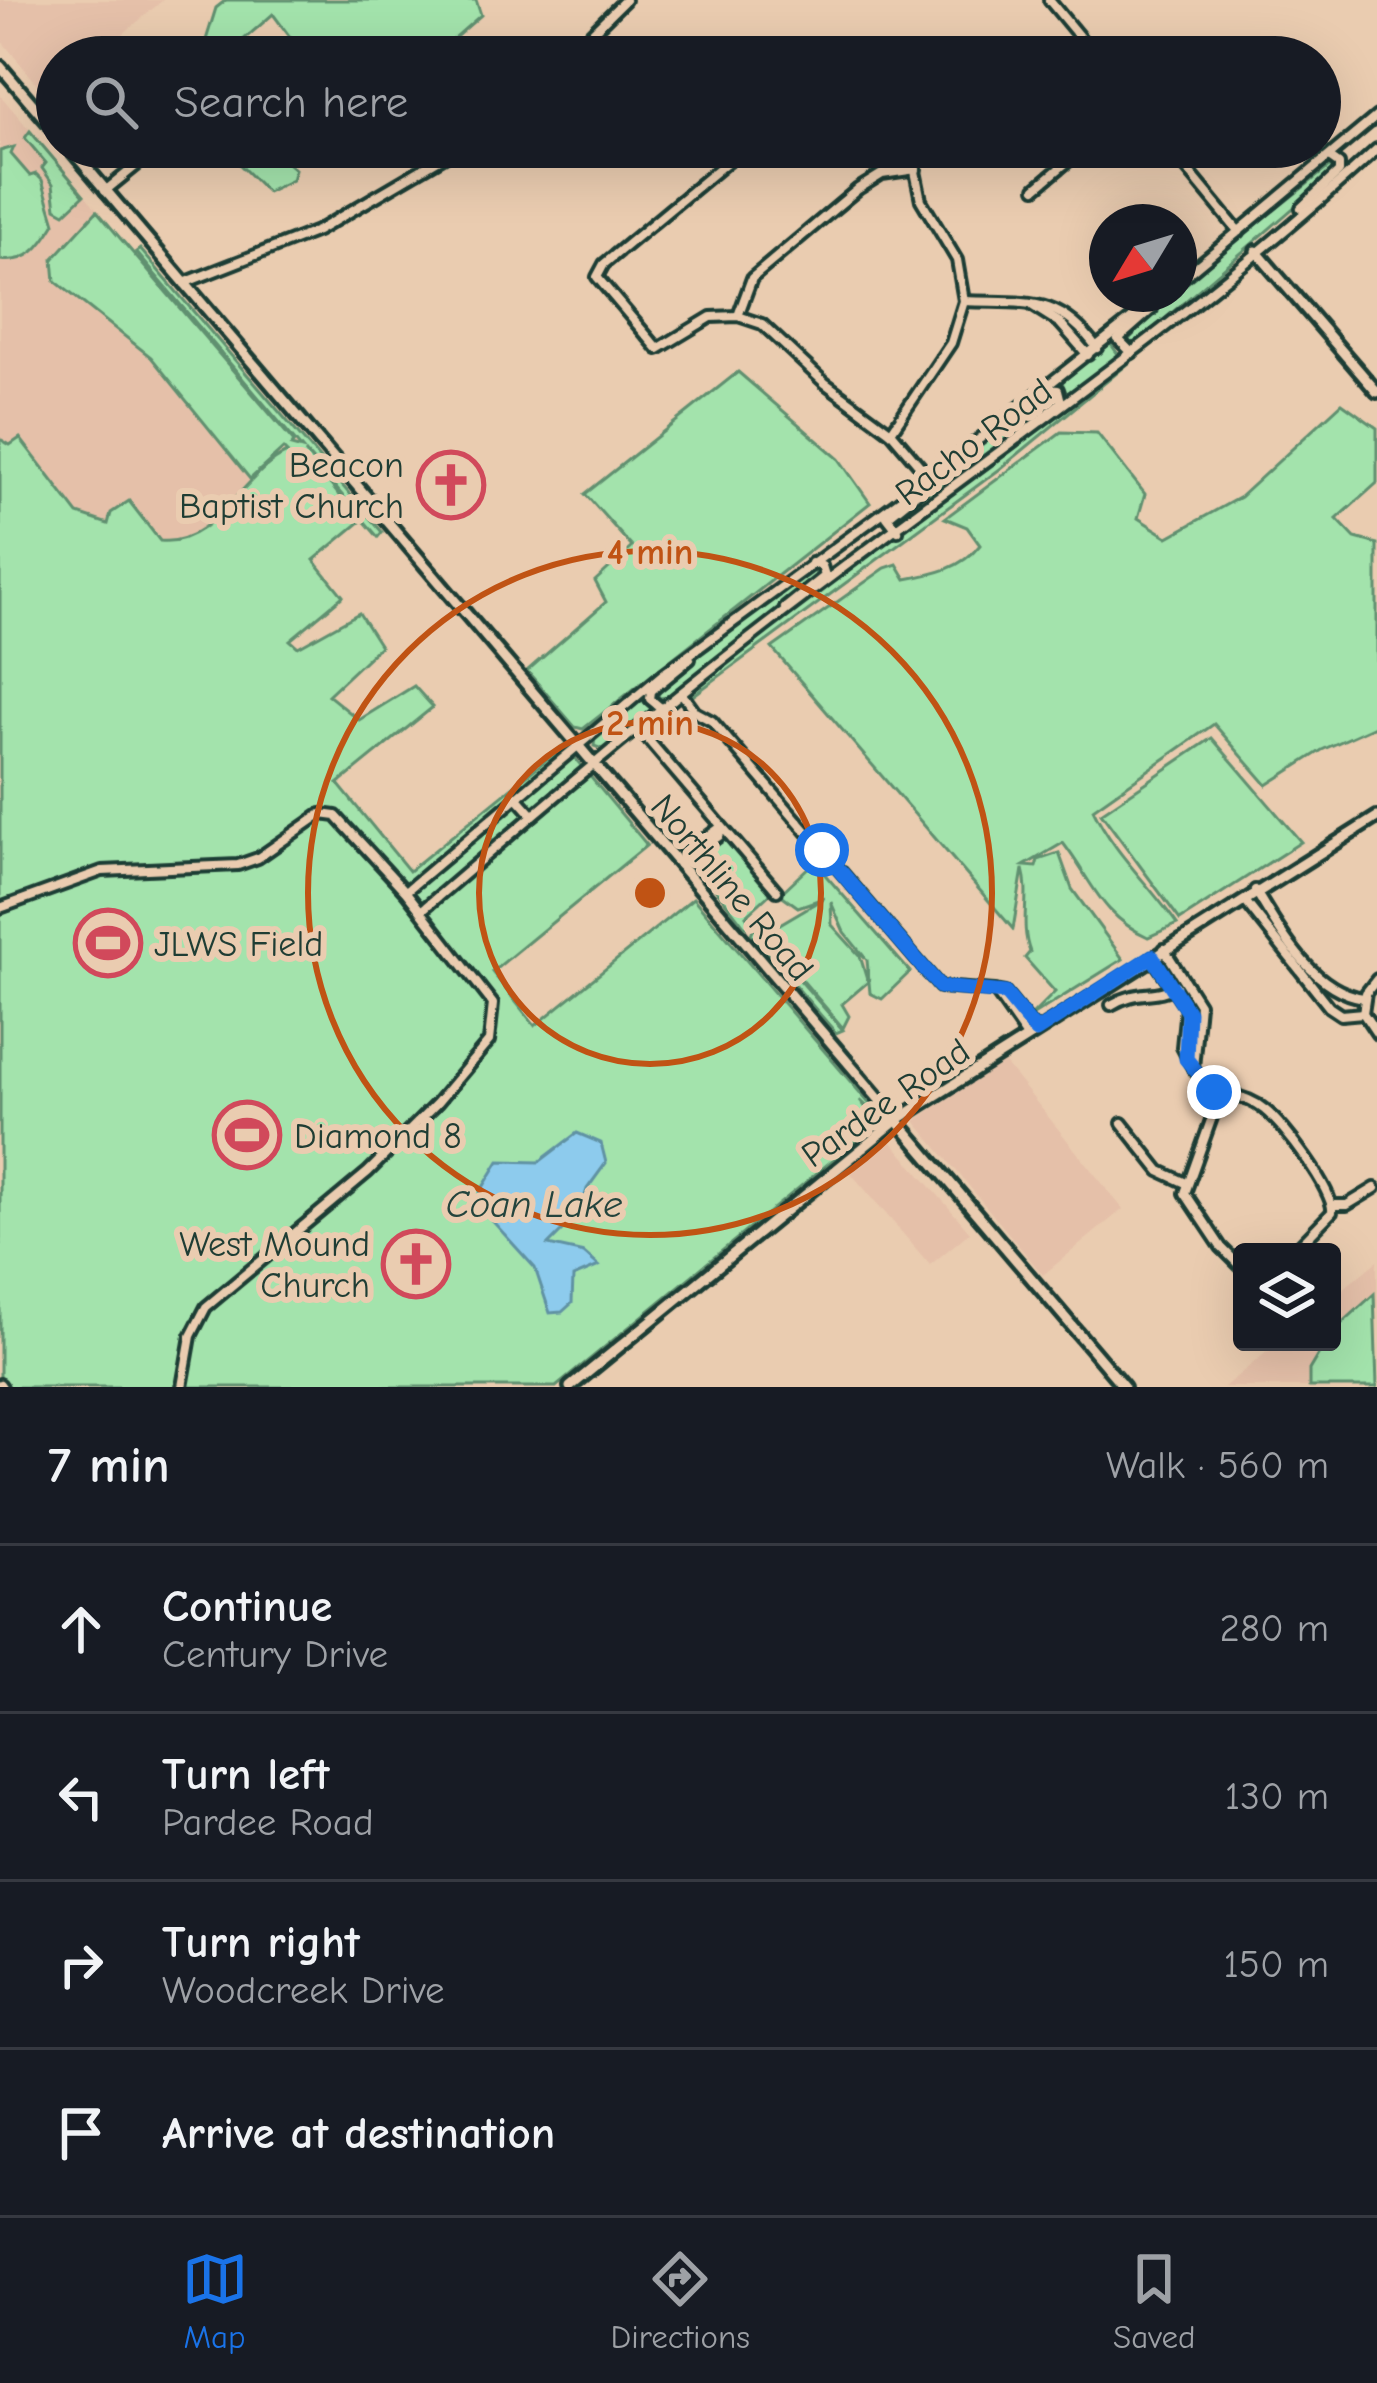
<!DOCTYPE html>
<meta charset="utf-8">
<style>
body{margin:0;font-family:"Comic Neue",sans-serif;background:#242831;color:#f1f3f6}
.controls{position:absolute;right:36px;bottom:36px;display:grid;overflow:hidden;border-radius:12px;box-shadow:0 12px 48px #0002}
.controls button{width:108px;height:108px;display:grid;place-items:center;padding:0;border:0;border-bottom:3px solid #363941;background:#171b24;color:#f1f3f6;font:60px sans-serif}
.compass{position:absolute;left:1089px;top:204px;width:108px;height:108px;border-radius:50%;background:#171b24;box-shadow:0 12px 48px #0002;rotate:232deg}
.stop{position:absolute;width:36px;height:36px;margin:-27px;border:9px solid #1a73e8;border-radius:50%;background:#fff}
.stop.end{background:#1a73e8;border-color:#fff;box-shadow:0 3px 12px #0008}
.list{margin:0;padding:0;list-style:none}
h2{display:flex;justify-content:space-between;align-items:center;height:156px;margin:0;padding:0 48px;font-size:51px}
h2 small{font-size:39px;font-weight:400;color:#9ea1a6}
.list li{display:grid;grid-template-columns:78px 1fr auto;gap:36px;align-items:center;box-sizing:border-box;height:168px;padding:0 48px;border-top:3px solid #363941}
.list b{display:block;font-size:45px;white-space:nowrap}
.list p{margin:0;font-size:39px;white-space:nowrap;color:#9ea1a6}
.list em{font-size:39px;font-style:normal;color:#9ea1a6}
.icon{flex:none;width:66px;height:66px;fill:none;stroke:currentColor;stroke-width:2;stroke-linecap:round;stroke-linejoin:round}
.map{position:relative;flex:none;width:1377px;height:1387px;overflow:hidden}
.search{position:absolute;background:#171b24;box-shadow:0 12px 48px #0002;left:36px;right:36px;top:36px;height:132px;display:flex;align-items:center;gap:30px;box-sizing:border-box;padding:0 42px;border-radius:66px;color:#9ea1a6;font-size:45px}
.sheet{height:828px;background:#171b24}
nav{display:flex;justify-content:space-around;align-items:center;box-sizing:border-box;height:168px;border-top:3px solid #363941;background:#171b24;font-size:33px;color:#9ea1a6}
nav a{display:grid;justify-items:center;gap:6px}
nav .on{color:#1a73e8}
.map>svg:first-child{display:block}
.built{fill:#e5c0a9}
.green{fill:#a3e3ac;stroke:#619070;stroke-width:3}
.water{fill:#8dcbed;stroke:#6192a3;stroke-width:3}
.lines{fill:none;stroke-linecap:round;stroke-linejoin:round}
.minor-casing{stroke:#1f3d34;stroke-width:16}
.major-casing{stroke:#1f3d34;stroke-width:18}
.minor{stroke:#eaccb0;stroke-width:8}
.major{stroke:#eaccb0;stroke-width:9}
.route{stroke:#1a73e8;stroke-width:15}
.ring{fill:none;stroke:#c05314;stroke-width:6}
.labels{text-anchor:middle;stroke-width:12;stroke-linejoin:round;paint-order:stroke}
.street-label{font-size:36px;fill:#1f3d34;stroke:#eaccb0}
.poi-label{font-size:36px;fill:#1f3d34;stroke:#eaccb0;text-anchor:end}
.water-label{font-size:39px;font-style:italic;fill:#24443d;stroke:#eaccb0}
.centre{fill:#c05314;stroke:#eaccb0;stroke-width:6}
.ring-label{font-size:36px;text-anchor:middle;font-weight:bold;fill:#c05314;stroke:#eaccb0;stroke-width:12;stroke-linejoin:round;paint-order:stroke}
</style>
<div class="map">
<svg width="1377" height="1387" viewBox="0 0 1377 1387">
<rect width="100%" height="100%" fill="#eaccb0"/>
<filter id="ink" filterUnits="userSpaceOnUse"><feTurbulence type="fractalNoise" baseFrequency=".00833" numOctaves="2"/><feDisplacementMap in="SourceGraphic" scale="24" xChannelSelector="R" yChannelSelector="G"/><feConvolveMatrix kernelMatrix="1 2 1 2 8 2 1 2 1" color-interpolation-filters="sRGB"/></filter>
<g filter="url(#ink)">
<g class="built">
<polygon points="0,0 163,0 96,57 57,57 57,89 48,97 0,39"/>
<polygon points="0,95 301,449 0,696"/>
<polygon points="1003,1061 1123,1209 1043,1275 915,1121"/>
<polygon points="891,1141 970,1232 930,1265 849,1171"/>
<polygon points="1377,1261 1377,1387 1224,1387 1279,1342 1332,1342 1332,1298"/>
</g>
<g class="green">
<polygon points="226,0 476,0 481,15 433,57 298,57 302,53 273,14 242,41 247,57 222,57 206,40 216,8"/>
<polygon points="30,131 84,195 65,213 56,208 53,184 42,168 46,163 25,138"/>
<path d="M14 147 11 154 30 176 36 174 42 180 55 223C42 245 29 264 0 260V151Z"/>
<polygon points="240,147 298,147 272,150 295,169 292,180 267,192 241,166 272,151 248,158"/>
<polygon points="1330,166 1334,173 1138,342 1126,343 1171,294 1179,294 1181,284"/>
<path d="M97 211 294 442 291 446 302 449 136 252 140 249 382 532 378 537 305 452 360 522 314 560 343 596 290 640 298 647 359 613 380 646 328 695 359 720 414 686 433 707 338 784 409 871 564 745 647 845 492 972 535 1026 693 898 874 1109 875 1114 860 1100 878 1123 556 1387H0V439L10 445 20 438 78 514 108 524 111 513 129 501 160 541C214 547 243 472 287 453L283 449 250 479 151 357 55 281 53 259Z"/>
<polygon points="1110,343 1120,357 1068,397 1062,382"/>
<polygon points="1135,358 1000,469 690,698 692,689 734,656"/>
<polygon points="738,372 839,459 870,503 583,729 575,727 527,671 606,602 595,581 632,547 585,494"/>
<polygon points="1056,395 1056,402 895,523 897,513 1044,396"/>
<path d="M1342 403 1377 428V483L1337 519 1355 538 1377 544V725L1322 750 1267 785 1214 724 1093 809C1113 852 1150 885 1177 924L1148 937C1101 916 1093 882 1063 843L1024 866 1036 867 1038 860 1059 853 1072 889 1123 959 1030 1017 1055 992 1025 958 1030 952C1019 923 1031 897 1023 869L1013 929 772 648 885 568 897 564 906 579C934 574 961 569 980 545L967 527 945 518 1061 432 1097 433 1145 494 1138 518 1168 537 1240 497Z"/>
<polygon points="815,568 816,580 670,697 658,698 660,687 713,640"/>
<polygon points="645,696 652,711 602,749 594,746 595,736"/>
<polygon points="1212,738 1301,842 1180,920 1101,813"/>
<polygon points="720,840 728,841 772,892 746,916 751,923 745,927 697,865 697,860 740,908 698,859"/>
<polygon points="814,862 910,972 882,999 870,993 867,960 844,932 831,902 832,925 860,956 868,982 842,1004 849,1016 843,1028 763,934 824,898 798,907 780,894"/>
<polygon points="754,927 843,1030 836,1033 751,934"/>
<polygon points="1374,1294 1377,1387 1309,1387 1309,1370 1325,1343 1332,1342 1338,1327"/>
</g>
<polygon class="water" points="577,1133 601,1143 606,1163 587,1189 580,1213 548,1245 584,1253 599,1266 573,1277 572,1303 562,1312 550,1313 535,1268 486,1214 479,1194 499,1161 539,1162"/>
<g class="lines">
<defs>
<g id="minor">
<polyline points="1049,0 1096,57"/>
<polyline points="567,57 625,0"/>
<polyline points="745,147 604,264 597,277 658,349 711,317 738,316 762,324 825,383 891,432 930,478"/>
<polyline points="1169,147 1239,232"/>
<polyline points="1036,188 1085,147"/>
<polyline points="105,191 159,147"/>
<polyline points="1301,208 1339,172 1339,164 1329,157"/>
<polyline points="1179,281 1377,116"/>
<polyline points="184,283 317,231 460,147"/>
<path d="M964 301C1025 304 1058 294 1097 348"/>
<polyline points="1033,306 1060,323 1088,355"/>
<polyline points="738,316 752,278 858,189 882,174 916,169"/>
<polyline points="1132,353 1118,339 1152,309"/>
<polyline points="891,432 951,343 964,301 957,260 921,200 910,147"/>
<polyline points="1025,432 1061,402 1058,390 1046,389"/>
<polyline points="898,531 887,517 923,488"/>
<polyline points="785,608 825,576 822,566 812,563"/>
<polyline points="682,694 695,712 712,721 940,987 995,991"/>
<polyline points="662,709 650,699 651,691 690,659"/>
<polyline points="638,728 777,891"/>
<polyline points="516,796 533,815"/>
<polyline points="680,863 689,850 721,827"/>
<polyline points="679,865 719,836 722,828"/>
<path d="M1255 890C1280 931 1312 991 1364 998"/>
<polyline points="406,891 663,674 930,478 1163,294"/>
<polyline points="1245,901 1329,1007 1341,1015 1363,1013"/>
<polyline points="0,908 102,871 238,865 258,858 321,814 336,816 406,892 493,1004 489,1041 437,1103 368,1172 206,1307 191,1336 182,1387"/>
<path d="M421 911C534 814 648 717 766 626 971 468 1186 325 1377 149"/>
<polyline points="1152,957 1186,1007 1182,1047 1193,1068 1199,1004 1164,949"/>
<polyline points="1377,979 1366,993 1363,1013 1377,1034"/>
<path d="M1111 1005C1139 988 1154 999 1176 986"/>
<polyline points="1027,1037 995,991 1005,993 1036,1031"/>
<path d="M1193 1068C1219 1103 1238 1088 1265 1110 1283 1124 1335 1192 1332 1212L1293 1252"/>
<polyline points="1220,1095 1185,1193 1221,1247 1242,1268"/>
<polyline points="1122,1123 1160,1171 1186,1183"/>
<polyline points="1334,1205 1347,1205 1375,1188"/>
<polyline points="0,1384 2,1387"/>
</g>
<g id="major">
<polyline points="0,66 57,133"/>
<polyline points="69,147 1124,1387"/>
<polyline points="1256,251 1377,392"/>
<polyline points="570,1387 897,1120 1377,817"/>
</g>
</defs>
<use href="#minor" class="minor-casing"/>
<use href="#major" class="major-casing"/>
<use href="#minor" class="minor"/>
<use href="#major" class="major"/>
</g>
</g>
<g class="lines" filter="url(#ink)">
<polyline class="route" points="822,850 940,987 1005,993 1036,1031 1152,956 1188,1012 1186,1059 1214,1092"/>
</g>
<g class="ring">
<circle cx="650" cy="893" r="171"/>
<circle cx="650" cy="893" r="342"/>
</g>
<defs>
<symbol id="church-ring" viewBox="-11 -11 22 22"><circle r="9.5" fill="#eaccb0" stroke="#d1495b" stroke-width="1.5"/><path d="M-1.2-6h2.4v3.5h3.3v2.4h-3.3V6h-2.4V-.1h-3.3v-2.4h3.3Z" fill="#d1495b"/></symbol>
<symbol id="stadium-ring" viewBox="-11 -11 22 22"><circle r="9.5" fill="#eaccb0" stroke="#d1495b" stroke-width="1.5"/><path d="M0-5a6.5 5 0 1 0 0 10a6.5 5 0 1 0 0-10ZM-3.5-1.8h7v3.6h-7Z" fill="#d1495b"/></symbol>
</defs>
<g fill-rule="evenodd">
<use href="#church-ring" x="413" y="447" width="76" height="76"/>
<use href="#stadium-ring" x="70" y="905" width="76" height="76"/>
<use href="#stadium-ring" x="209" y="1097" width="76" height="76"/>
<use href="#church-ring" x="378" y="1226" width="76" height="76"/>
</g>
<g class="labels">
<g class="street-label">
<text transform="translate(973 441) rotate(-37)" y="13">Racho Road</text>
<text transform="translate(733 887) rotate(50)" y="13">Northline Road</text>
<text transform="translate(885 1102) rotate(-35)" y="13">Pardee Road</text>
</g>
<g class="poi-label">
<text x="404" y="477">Beacon<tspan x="404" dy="41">Baptist Church</tspan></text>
<text x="154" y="956" text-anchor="start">JLWS Field</text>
<text x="294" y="1148" text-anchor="start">Diamond 8</text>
<text x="370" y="1256">West Mound<tspan x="370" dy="41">Church</tspan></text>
</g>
<g class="water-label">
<text x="534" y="1217">Coan Lake</text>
</g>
</g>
<circle cx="650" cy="893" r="18" class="centre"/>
<g class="ring-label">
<text x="650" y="564">4 min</text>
<text x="650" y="735">2 min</text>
</g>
</svg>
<div class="controls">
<button><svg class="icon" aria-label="layers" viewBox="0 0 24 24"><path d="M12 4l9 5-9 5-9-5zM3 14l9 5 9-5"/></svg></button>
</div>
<svg class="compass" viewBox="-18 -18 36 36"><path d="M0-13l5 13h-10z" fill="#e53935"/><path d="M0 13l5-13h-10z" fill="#9ea1a6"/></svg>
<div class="stop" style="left:822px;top:850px"></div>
<div class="stop end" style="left:1214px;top:1092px"></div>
<div class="search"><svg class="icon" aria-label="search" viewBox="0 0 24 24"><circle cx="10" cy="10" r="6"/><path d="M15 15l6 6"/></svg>Search here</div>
</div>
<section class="sheet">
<h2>7 min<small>Walk · 560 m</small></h2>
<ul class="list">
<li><svg class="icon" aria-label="ahead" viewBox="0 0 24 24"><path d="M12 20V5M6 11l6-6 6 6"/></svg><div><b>Continue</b><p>Century Drive</p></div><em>280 m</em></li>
<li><svg class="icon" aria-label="left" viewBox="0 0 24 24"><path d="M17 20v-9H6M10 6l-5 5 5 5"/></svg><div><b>Turn left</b><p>Pardee Road</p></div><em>130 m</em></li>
<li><svg class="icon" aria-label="right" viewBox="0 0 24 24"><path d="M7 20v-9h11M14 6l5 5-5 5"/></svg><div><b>Turn right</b><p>Woodcreek Drive</p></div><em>150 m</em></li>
<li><svg class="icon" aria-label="arrive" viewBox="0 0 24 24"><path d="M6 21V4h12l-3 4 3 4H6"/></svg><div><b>Arrive at destination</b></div></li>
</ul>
</section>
<nav>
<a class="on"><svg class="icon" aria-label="map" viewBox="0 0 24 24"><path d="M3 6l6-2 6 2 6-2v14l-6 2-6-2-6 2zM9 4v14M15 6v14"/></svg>Map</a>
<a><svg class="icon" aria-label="directions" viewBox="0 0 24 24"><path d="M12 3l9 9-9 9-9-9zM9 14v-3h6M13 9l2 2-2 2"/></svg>Directions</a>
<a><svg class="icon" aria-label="saved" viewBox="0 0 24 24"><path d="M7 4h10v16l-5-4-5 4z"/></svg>Saved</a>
</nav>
